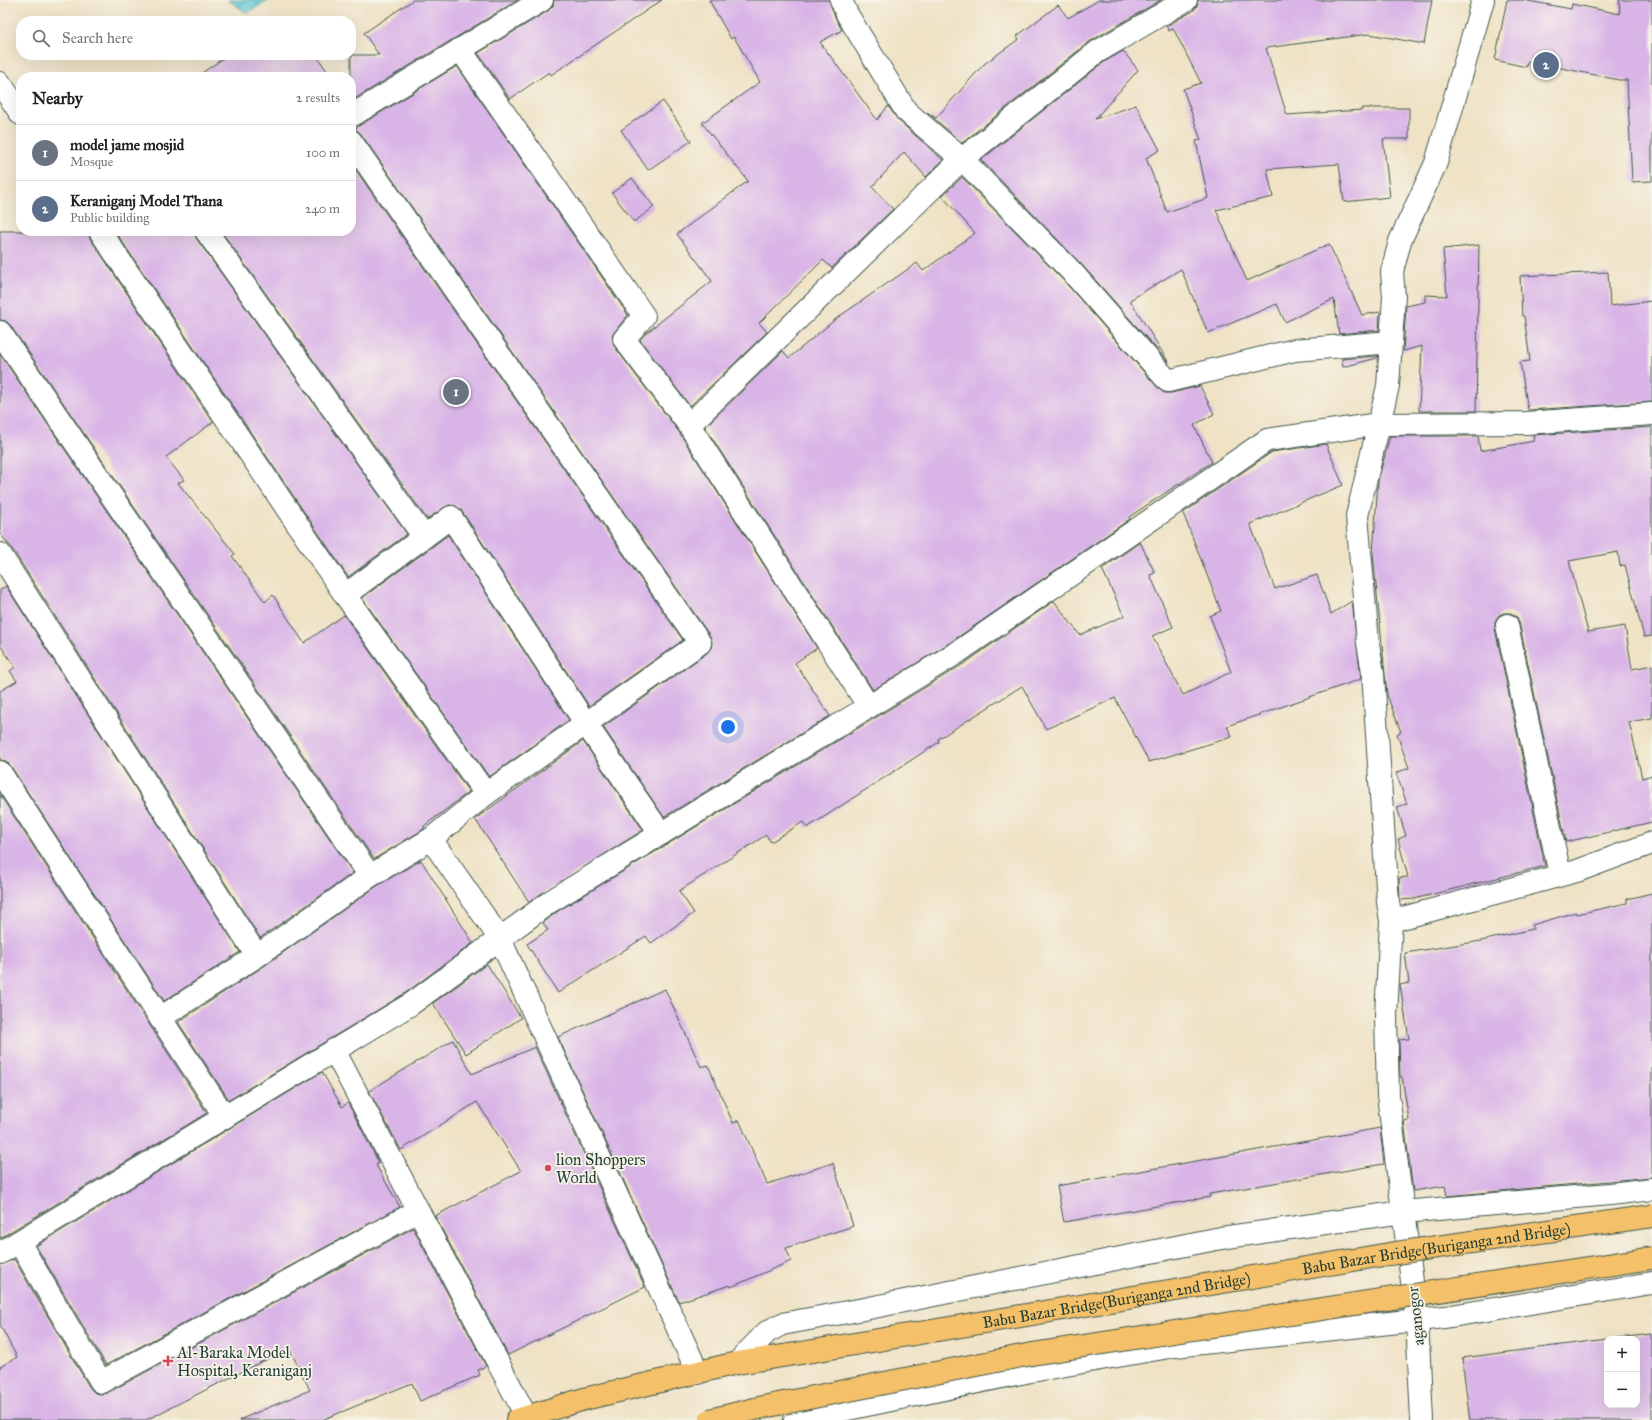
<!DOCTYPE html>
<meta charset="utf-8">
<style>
body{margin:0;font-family:"IM FELL Great Primer",serif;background:#f2f2f2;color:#202124}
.controls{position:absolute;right:12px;bottom:12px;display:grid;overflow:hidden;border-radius:8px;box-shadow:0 4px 16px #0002}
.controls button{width:36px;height:36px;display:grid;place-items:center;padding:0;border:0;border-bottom:1px solid #e0e0e0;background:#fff;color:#202124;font:20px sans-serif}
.you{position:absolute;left:728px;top:727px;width:14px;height:14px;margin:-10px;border:3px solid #fff;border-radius:50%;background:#1a73e8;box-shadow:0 0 0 6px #1a73e833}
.badge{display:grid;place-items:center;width:26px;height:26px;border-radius:50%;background:#d93025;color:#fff;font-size:13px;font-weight:700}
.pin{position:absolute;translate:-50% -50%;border:2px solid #fff;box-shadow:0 1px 4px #0006}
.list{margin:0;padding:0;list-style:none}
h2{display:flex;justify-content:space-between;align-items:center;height:52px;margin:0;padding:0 16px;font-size:17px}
h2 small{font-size:13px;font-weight:400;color:#757577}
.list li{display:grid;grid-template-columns:26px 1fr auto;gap:12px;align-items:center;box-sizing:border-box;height:56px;padding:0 16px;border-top:1px solid #e0e0e0}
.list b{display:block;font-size:15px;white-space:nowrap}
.list p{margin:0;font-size:13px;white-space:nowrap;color:#757577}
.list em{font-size:13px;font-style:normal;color:#757577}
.icon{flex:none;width:22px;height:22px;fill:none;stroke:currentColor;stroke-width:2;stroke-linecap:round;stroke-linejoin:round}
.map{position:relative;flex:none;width:1652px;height:1420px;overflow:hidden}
.search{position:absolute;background:#fff;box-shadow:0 4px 16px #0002;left:16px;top:16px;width:340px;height:44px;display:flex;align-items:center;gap:10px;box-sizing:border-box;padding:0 14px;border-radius:16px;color:#757577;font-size:15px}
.panel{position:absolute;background:#fff;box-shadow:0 4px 16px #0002;left:16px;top:72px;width:340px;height:164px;border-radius:16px}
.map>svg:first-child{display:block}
.water{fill:url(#water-waves);stroke:#3d8284}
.building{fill:#d9b4e7}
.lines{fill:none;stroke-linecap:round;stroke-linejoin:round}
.minor-casing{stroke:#3e564a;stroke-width:24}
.trunk-casing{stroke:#3e564a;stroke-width:24}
.minor{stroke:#fff;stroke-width:22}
.trunk{stroke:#f4c16a;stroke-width:22}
.trunk-bridge-casing{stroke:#3e564a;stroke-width:24;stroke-linecap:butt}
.trunk-bridge{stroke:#f4c16a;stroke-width:22}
.poi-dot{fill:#d1495b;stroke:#f7f3e8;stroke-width:1.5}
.labels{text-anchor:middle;stroke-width:3.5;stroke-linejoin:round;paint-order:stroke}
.poi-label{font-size:16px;fill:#1f3d34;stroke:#f7f3e8;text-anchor:start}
.street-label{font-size:16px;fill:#1f3d34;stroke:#f7f3e8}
</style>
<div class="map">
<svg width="1652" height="1420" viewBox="0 0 1652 1420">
<defs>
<pattern id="water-waves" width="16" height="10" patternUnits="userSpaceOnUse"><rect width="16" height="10" fill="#5bc8d3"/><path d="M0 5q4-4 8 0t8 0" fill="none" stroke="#4ba4ac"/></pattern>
</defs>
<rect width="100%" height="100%" fill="#f7f3e8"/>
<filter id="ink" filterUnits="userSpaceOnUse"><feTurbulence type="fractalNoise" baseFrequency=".025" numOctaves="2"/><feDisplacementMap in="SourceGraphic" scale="8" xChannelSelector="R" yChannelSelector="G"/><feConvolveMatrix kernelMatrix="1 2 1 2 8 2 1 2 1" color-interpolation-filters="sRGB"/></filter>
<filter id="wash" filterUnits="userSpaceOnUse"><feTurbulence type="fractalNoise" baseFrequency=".012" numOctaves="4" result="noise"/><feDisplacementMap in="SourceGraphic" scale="16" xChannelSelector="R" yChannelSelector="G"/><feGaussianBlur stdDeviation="0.9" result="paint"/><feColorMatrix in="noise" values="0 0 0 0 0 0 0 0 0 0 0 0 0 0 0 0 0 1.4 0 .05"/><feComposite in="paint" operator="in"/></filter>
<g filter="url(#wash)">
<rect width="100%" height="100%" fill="#efe2c5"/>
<polygon class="water" points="228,0 270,0 247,13"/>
<g id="blocks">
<g class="building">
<polygon points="413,0 518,0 351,101 351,55 379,55 364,33"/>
<polygon points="554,0 662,0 551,75 549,72 510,99 478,53 548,11 553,6"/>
<polygon points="709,0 829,0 836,19 842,30 820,42 877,120 888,106 898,120 943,160 926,177 904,152 872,187 893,209 832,268 823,260 759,323 767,332 690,406 640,340 646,333 712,281 677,234 748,181 702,123 760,82 734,37 731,39"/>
<polygon points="1099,0 1161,0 1089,42 962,143 927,112 936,118 984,64 1019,39 1017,36 1058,5 1068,18"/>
<polygon points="1198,0 1432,0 1424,44 1369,34 1266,48 1287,115 1362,110 1362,108 1409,108 1409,139 1383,139 1390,197 1344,202 1339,164 1267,169 1273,197 1216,210 1247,281 1329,244 1362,315 1380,312 1379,330 1339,334 1334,299 1285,322 1277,304 1208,333 1181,269 1130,300 1169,363 1081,264 981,160 1104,62 1123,51 1138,70 1095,119 1136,105 1160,150 1146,158 1167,212 1208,198 1196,141 1201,140 1183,89 1201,83 1173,28 1169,31 1166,26 1193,11 1197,6"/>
<polygon points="1507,0 1523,0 1571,9 1572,4 1620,14 1619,0 1652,0 1652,181 1632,182 1627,80 1619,80 1528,61 1526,67 1495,60"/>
<polygon points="228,55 316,55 331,77 196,77"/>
<polygon points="457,66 628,315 612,335 614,346 679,432 817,648 795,663 830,716 664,817 603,727 707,653 711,648 712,642 710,636 361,134 357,130 351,129 357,127"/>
<polygon points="663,101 691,141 648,170 621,130"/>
<polygon points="351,163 683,640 589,706 461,510 456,506 449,505 427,519 221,231 351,231"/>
<polygon points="962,177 1063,280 1159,389 1164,393 1171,393 1200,386 1214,414 1194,425 1212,462 1129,517 1130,519 951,642 873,690 705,427 783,351 789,358 837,318 917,263 923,271 975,233 942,196"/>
<polygon points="632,178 654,207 634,222 612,193"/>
<polygon points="0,231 88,231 90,238 213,422 166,457 184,480 178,483 235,554 232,556 265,602 273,595 304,643 344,615 469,792 424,826 424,829 374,859 10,325 6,321 0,320"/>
<polygon points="115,231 194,231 196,238 407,534 348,577"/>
<polygon points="1479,245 1476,411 1419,411 1422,346 1403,351 1406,306 1425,302 1425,295 1447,296 1443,249"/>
<polygon points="1608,272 1610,306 1652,301 1652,402 1528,410 1520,362 1530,361 1524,316 1522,316 1520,276"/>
<polygon points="0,354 353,873 260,938 11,547 0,534"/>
<polygon points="1378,356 1377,358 1343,367 1342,359"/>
<polygon points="1652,427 1652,636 1644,637 1625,565 1620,566 1618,552 1569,561 1588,632 1625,626 1632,669 1652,665 1652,718 1629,722 1642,778 1652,775 1652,822 1566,842 1519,622 1517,617 1511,613 1504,613 1499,615 1495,621 1495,628 1545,866 1414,899 1400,900 1399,878 1408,877 1398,839 1406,836 1397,807 1407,804 1396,773 1409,768 1397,734 1401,732 1387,695 1373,553 1378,481 1390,436 1478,436 1480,451 1534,441 1533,435"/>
<polygon points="1326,444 1343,485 1250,524 1275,589 1317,575 1331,614 1352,601 1361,679 1227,726 1232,737 1149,762 1115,698 1046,729 1022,686 938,739 939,742 807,828 803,822 771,842 766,835 679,891 694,913 651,943 646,936 558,993 527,944 548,930 543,923 558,911 965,663 1054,601 1080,635 1124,616 1102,569 1140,542 1155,573 1150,575 1173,627 1152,636 1183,695 1231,672 1210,616 1221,611 1183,513 1272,452"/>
<polygon points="448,535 569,720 489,777 362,598"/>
<polygon points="6,586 240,952 164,1001 10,765 6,761 0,760 0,691 17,681 10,671 15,667 0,645 0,590"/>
<polygon points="583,741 643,830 529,902 475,819"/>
<polygon points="0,795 207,1113 0,1238"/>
<polygon points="421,860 473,943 404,994 229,1100 178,1022 264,966 377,886"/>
<polygon points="1652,893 1652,1177 1447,1196 1445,1186 1413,1191 1404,1121 1409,1120 1402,1077 1400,1077 1399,1040 1409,1039 1400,985 1409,983 1405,953 1481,941 1533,929 1532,925 1576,912 1577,914 1627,903 1627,899"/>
<polygon points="487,964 521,1018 466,1054 433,1003"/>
<polygon points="665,989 701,1067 708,1065 733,1123 739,1120 767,1184 833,1163 853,1226 786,1248 791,1261 731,1287 730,1285 679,1302 558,1037"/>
<polygon points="453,1040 472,1074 535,1047 645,1287 508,1355 435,1216 521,1171 477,1102 401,1150 369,1091"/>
<polygon points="322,1072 342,1107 348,1103 379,1163 376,1165 400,1207 106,1365 36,1246"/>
<polygon points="1380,1128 1384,1164 1210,1194 1210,1197 1064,1222 1057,1186"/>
<polygon points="413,1228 486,1366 478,1370 480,1375 420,1401 412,1383 322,1420 239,1420 310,1390 289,1348 146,1420 0,1420 0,1367 17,1357 0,1325 0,1265 14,1259 90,1388 95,1393 101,1394 107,1393"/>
<polygon points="1652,1334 1652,1420 1470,1420 1462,1358 1607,1339 1607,1405 1637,1405 1637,1339 1610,1339"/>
</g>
</g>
</g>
<g filter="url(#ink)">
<use href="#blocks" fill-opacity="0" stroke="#3e564a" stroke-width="1"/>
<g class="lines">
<defs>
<g id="minor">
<polyline points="1186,0 1097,52 962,159 1072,272 1168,381 1295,350 1391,342"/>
<polyline points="460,49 644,316 624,339 689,425 869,707"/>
<polyline points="0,83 21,114"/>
<polyline points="351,116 542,0"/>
<polyline points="100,231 345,595 424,537 206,231"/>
<polyline points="0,332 370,876"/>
<polyline points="689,425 962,159 906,111 847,14 841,0"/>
<polyline points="424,537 451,517 586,724 661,834"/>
<polyline points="0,554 257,956 370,876 431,839 486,794 700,643 351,141"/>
<polyline points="345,595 486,794"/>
<polyline points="1507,625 1560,875"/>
<polyline points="0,772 225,1117"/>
<polyline points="431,839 500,939 698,1373"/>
<polyline points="1391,921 1577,871 1652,843"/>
<polyline points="160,1018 257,956"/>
<polyline points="334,1050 526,1416"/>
<polyline points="19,1242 101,1382 418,1211"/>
<polyline points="0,1253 411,1004 551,901 958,652 1267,440 1379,424 1526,423 1652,414"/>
<polyline points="737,1363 767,1332 782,1324 864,1309 1221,1238 1403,1212 1610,1194 1652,1189"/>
<polyline points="795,1420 1026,1372 1175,1346 1445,1317 1652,1283"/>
<polyline points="1422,1420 1417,1320 1388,1095 1386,1015 1391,921 1388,902 1373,673 1368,643 1357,516 1388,386 1394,297 1392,272 1400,241 1436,163 1483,0"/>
</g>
<polyline id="trunk" points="517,1420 584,1399 737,1363 789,1355"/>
</defs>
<use href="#minor" class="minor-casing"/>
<use href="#trunk" class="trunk-casing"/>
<use href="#minor" class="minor"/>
<use href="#trunk" class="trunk"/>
<defs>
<g id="trunk-bridge">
<path id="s1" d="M789 1355 1389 1254 1652 1216"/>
<polyline points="710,1420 763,1407 1032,1354 1652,1258"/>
</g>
</defs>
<use href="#trunk-bridge" class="trunk-bridge-casing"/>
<use href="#trunk-bridge" class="trunk-bridge"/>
</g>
</g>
<g class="poi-dot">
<circle cx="548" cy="1168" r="4"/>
<path d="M166 1355h4v4h4v4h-4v4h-4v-4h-4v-4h4z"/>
</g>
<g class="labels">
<g class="poi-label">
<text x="556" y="1165">lion Shoppers<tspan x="556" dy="18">World</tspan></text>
<text x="177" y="1358">Al-Baraka Model<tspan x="177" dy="18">Hospital, Keraniganj</tspan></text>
</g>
<g class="street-label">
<text dy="6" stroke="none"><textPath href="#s1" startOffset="656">Babu Bazar Bridge(Buriganga 2nd Bridge)</textPath></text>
<text dy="6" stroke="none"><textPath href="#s1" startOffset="332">Babu Bazar Bridge(Buriganga 2nd Bridge)</textPath></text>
<text transform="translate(1415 1316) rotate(-96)" y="6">aganogor</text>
</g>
</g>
</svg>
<div class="controls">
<button>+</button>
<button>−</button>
</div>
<div class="you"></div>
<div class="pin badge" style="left:456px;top:392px;background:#6b7280">1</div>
<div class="pin badge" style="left:1546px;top:65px;background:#5c6f8a">2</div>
<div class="search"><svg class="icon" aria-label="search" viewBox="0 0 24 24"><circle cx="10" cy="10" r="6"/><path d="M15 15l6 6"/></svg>Search here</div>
<section class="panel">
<h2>Nearby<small>2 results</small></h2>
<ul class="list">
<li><span class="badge" style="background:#6b7280">1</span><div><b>model jame mosjid</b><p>Mosque</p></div><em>100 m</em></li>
<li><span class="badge" style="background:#5c6f8a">2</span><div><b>Keraniganj Model Thana</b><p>Public building</p></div><em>240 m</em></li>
</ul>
</section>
</div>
